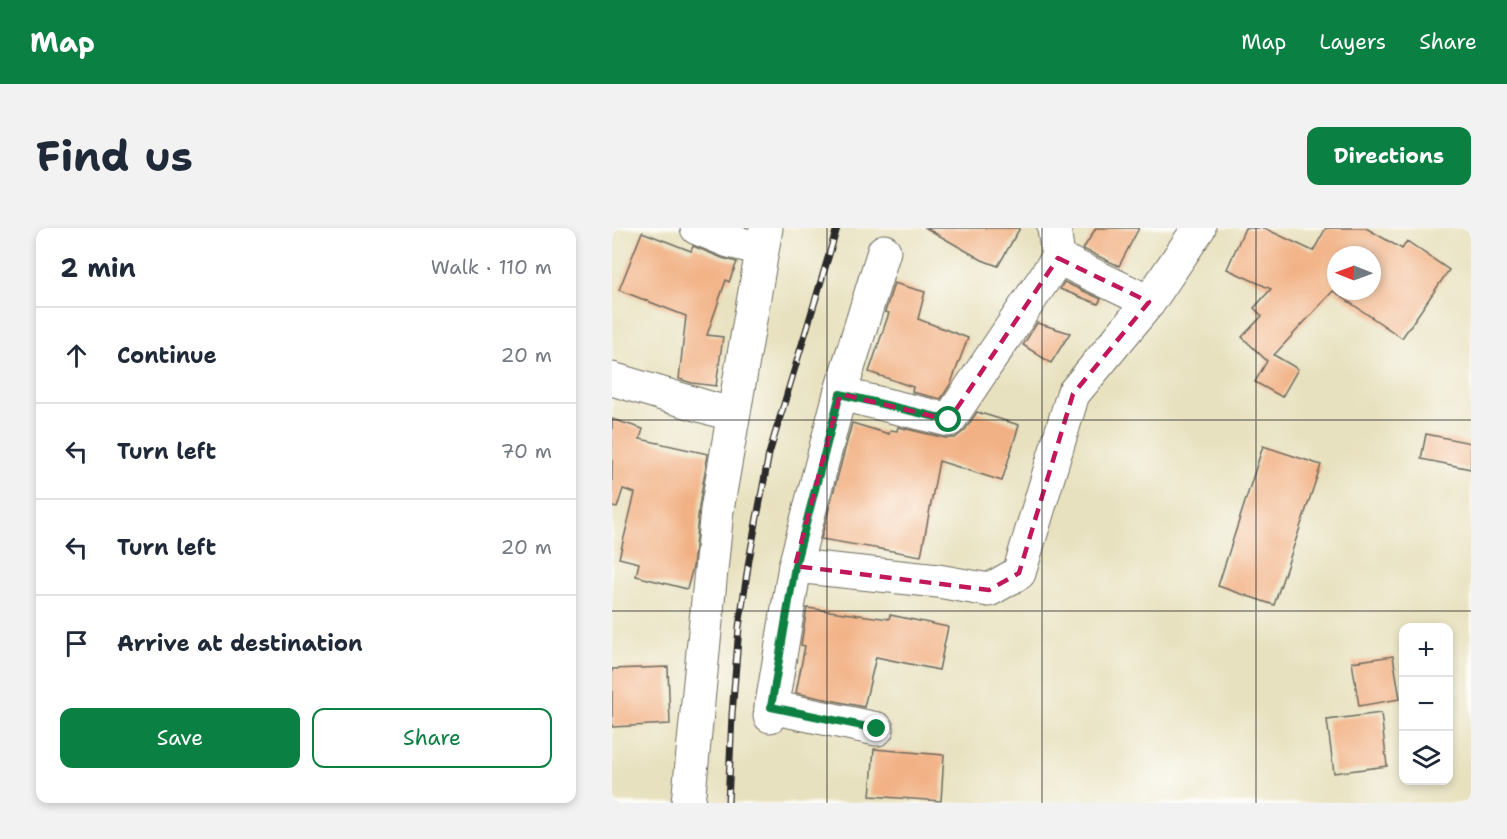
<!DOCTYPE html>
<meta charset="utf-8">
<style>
body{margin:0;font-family:"Shantell Sans",sans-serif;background:#f2f2f3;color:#1f2937}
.controls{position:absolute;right:18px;bottom:18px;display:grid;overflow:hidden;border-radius:12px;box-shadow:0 3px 9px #0003}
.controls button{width:54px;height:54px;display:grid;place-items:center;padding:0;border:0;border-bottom:2px solid #e0e1e3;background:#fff;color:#1f2937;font:30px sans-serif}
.compass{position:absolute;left:715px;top:18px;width:54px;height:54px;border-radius:50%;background:#fff;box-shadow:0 3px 9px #0003;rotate:271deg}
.stop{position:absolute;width:18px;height:18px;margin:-14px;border:4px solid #0b8043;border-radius:50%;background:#fff}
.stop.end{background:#0b8043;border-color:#fff;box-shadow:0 2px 6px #0008}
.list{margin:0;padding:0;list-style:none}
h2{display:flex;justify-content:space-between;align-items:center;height:78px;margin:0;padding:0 24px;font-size:26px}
h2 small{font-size:20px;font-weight:400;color:#747a83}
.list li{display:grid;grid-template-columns:39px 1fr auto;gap:18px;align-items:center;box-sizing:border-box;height:96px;padding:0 24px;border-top:2px solid #e0e1e3}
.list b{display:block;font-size:22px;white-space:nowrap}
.list em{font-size:20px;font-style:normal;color:#747a83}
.actions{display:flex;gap:12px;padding:18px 24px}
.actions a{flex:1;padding:14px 0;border:2px solid #0b8043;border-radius:12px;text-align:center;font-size:21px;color:#0b8043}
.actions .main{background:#0b8043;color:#fff}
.icon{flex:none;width:33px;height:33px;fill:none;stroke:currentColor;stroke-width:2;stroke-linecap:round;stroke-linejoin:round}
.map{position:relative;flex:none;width:859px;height:575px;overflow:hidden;border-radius:12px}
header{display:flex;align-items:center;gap:36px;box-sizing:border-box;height:84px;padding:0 30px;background:#0b8043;color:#fff}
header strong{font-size:28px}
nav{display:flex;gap:33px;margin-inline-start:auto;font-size:21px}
.intro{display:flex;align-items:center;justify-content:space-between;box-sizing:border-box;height:144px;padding:0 36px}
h1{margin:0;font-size:42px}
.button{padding:15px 27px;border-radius:12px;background:#0b8043;color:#fff;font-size:21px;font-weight:700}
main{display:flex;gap:36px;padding:0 36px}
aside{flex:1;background:#fff;border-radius:12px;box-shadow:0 3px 9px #0003}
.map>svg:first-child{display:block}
.building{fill:#f2b184;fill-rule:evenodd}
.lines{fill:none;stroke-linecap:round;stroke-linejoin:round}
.street-casing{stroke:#6d6b5f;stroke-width:35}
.street{stroke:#fff;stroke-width:33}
.rail-casing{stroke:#2b2b2b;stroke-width:7}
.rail{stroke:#fdfcf7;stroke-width:4.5;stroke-dasharray:14;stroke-linecap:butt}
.route{stroke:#0b8043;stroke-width:8}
.marked{fill:none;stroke:#c2185b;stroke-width:4.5;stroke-dasharray:12 8;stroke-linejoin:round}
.grid{fill:none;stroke:#2b2b2b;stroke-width:1.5;stroke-opacity:0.55}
</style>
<header>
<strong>Map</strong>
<nav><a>Map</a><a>Layers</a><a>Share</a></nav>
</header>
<div class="intro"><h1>Find us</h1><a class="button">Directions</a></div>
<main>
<aside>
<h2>2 min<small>Walk · 110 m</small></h2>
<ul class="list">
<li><svg class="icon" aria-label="ahead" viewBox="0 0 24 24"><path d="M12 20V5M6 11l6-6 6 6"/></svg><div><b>Continue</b></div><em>20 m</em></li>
<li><svg class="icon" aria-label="left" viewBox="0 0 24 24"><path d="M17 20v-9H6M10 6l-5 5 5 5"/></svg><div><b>Turn left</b></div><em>70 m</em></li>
<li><svg class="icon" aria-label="left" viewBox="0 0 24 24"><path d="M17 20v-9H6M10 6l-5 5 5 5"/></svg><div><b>Turn left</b></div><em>20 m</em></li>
<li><svg class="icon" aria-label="arrive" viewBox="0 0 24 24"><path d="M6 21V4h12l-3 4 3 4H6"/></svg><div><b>Arrive at destination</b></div></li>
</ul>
<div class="actions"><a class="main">Save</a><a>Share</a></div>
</aside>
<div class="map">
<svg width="859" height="575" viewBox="0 0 859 575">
<rect width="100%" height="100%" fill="#fdfcf7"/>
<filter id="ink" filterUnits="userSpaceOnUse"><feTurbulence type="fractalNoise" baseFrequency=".0167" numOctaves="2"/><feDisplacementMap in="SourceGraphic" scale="12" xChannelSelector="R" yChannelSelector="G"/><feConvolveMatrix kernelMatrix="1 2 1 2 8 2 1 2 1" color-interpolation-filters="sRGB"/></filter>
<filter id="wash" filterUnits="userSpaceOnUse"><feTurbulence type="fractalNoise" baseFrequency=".008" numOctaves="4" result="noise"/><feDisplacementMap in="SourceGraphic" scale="24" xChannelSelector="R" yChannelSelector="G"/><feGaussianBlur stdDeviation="1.35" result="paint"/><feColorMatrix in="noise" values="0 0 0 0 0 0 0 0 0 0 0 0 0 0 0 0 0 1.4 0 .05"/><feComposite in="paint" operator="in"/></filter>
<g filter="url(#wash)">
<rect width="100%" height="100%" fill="#e8e1bf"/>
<g id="blocks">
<g class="building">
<polygon points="314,0 408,0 386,38 370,32"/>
<polygon points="484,0 527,0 507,38 471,21"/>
<path d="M633 0H652L701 23 714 0H754L790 21 795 13 837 42 790 110 721 63 662 127 686 141 670 169 643 154 655 133 630 109 650 88 642 80 659 61 615 41ZM724 27H760V63H724Z"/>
<polygon points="30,4 79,23 81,18 110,30 125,34 117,54 114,52 95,107 111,109 104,158 80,155 67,151 74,88 7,62"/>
<polygon points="452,54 489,71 486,76 448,61"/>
<polygon points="282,55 313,64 306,91 356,110 339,155 329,171 300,164 301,159 257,144 277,85 273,84"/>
<polygon points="425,95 458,105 439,135 411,117"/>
<polygon points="365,184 407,197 390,253 327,233 309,328 209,311 240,195 277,206 278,202 285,203 286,199 333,210 343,210 353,202"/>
<polygon points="0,191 31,201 28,211 96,226 87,279 81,339 75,361 24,348 27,335 7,330 23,265 11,261 5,280 0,279"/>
<polygon points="814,206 859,215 859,241 809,231"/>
<polygon points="651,218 709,237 662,377 606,358"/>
<polygon points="195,380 277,391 278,387 336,399 327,442 264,429 252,479 184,465 193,418 189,417"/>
<polygon points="781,428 788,471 747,478 740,434"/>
<polygon points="56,439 58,496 0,499 0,441"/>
<polygon points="769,485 775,538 722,545 715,492"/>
<polygon points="262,521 332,527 329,573 258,568"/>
</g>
</g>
</g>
<g filter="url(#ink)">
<use href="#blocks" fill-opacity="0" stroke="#6d6b5f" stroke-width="1.5"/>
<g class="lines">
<defs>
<g id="street">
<polyline points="85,0 117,13 150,21"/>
<polyline points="446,30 537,74"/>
<polyline points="0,151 121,187"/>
<polyline points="228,166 337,192 446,30 442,0"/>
<polyline points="183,338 326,353 377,362 407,345 461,166 537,74 587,0"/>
<polyline points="159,479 265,501"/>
<polyline points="158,488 183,338 228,166 272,23"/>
<polyline points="76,575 105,282 154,0"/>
</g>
</defs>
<use href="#street" class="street-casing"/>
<use href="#street" class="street"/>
<defs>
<polyline id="rail" points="116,575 120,487 127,399 137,332 157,226 225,0"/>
</defs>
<use href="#rail" class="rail-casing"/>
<use href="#rail" class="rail"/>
</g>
</g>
<g class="lines" filter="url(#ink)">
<polyline class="route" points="265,501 159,479 183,338 228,166 337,192"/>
</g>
<path class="marked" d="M446 30 537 74 461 166 407 345 377 362 183 338 228 166 337 192Z"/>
<path class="grid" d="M215 0V575M430 0V575M644 0V575M0 192H859M0 383H859"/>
</svg>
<div class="controls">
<button>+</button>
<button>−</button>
<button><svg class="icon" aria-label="layers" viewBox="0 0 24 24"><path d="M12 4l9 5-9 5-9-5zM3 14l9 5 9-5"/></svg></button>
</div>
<svg class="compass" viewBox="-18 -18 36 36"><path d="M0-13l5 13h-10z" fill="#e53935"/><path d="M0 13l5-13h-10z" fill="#747a83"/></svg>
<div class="stop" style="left:337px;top:192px"></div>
<div class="stop end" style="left:265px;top:501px"></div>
</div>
</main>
